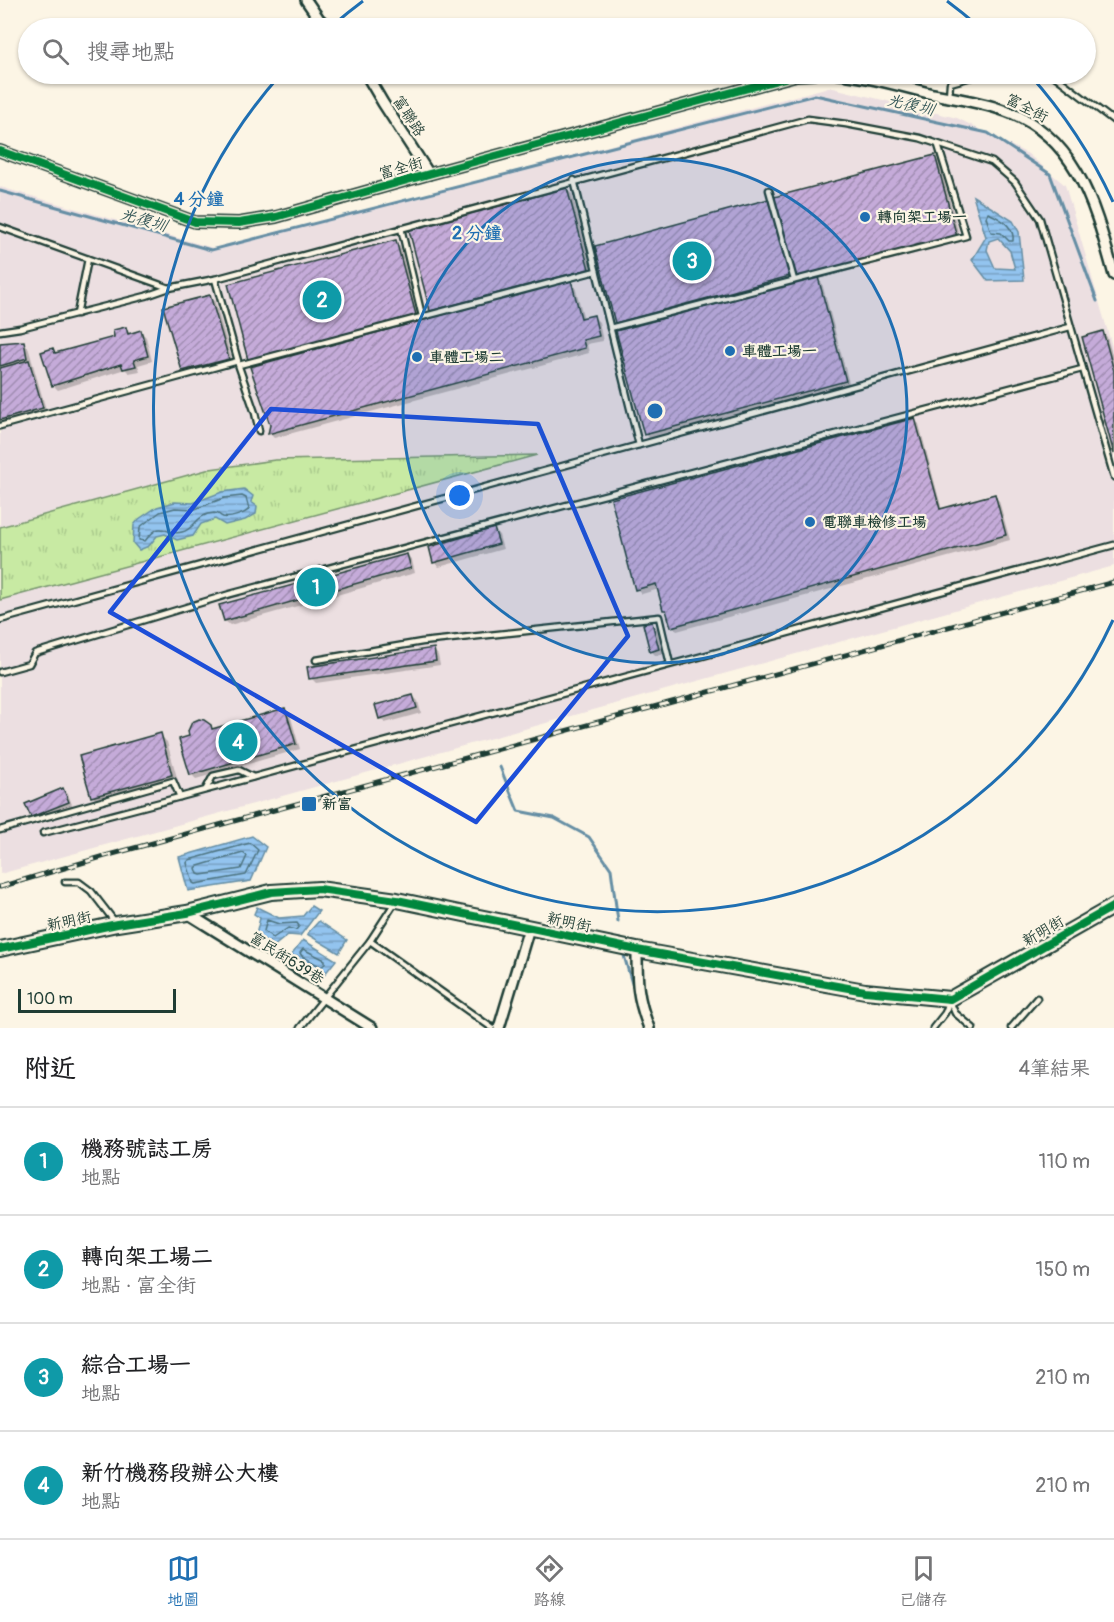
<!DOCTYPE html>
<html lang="zh-TW">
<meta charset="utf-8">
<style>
body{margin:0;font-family:Pangolin,"LXGW WenKai TC",sans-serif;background:#f6f6f6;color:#202124}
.scale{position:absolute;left:18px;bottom:15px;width:158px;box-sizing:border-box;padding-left:6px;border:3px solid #1f3d34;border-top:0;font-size:16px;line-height:21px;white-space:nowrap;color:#1f3d34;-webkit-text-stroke:4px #fcf5e5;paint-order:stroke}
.you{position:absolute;left:460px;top:496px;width:21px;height:21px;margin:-15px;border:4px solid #fff;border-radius:50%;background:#1a73e8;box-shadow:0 0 0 9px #1a73e833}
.badge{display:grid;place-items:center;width:39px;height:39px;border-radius:50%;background:#1f6fb2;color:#fff;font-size:20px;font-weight:700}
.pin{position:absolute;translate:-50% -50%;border:3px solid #fff;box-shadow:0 2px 6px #0006}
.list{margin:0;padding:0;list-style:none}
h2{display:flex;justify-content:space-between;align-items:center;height:78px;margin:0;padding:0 24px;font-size:26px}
h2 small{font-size:20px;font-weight:400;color:#757577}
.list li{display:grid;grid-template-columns:39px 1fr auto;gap:18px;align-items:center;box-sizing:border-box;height:108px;padding:0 24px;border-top:2px solid #e0e0e0}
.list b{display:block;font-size:22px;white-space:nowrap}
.list p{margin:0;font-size:20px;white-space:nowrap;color:#757577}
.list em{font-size:20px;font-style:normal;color:#757577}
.icon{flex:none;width:33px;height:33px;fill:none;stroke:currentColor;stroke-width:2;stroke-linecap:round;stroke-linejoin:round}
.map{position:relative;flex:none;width:1114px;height:1028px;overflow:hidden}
.search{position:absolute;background:#fff;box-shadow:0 2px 4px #0004;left:18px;right:18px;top:18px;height:66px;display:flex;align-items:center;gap:15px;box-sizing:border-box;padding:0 21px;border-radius:33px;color:#757577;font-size:22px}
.sheet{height:510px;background:#fff}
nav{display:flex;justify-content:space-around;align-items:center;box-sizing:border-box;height:84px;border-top:2px solid #e0e0e0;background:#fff;font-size:16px;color:#757577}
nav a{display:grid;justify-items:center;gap:3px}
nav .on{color:#1f6fb2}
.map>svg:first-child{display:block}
.built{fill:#ecdfe1}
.park{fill:url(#park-tufts);stroke:#74946c;stroke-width:1.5}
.water{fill:url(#water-rules);stroke:#658ea4;stroke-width:1.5;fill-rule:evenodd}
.shadow{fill:#0003}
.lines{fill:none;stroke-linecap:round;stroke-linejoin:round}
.shore{stroke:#4d737f;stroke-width:1.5}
.stream{stroke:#658ea4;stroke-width:3}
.building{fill:url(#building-hatch);stroke:#1f3d34;stroke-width:1.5}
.lane-casing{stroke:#1f3d34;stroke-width:9}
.street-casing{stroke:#1f3d34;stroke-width:14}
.secondary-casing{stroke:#1f3d34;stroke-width:18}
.lane{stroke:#fcf5e5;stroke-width:4.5}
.street{stroke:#fcf5e5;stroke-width:9}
.secondary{stroke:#fcf5e5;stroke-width:14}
.rail-casing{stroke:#1f3d34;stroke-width:5}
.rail{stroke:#fcf5e5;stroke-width:3;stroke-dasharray:9;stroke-linecap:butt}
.cycleway-casing{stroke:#fcf5e5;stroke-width:11}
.cycleway{stroke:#00873e;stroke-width:8}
.marked{fill:none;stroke:#1d4ed8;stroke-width:4.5;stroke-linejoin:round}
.ring{fill:none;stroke:#1f6fb2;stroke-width:3}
.poi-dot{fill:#1f6fb2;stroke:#fcf5e5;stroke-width:2}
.labels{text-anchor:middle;stroke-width:4.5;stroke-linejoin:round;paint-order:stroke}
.street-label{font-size:15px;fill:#1f3d34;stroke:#fcf5e5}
.poi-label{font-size:15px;font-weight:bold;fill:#1f3d34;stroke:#fcf5e5;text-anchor:start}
.water-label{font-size:16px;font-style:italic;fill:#365859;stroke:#fcf5e5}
.centre{fill:#1f6fb2;stroke:#fcf5e5;stroke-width:3}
.ring-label{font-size:18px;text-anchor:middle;font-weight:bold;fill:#1f6fb2;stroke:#fcf5e5;stroke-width:4.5;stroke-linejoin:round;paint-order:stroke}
</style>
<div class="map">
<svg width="1114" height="1028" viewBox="0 0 1114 1028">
<defs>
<pattern id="park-tufts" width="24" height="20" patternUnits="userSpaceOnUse" patternTransform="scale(1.5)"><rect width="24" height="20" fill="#c8eaa3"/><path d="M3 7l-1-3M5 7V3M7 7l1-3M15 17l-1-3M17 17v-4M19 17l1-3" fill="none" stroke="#abca8d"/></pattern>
<pattern id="water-rules" width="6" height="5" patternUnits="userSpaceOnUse" patternTransform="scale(1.5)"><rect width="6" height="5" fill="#93c4ef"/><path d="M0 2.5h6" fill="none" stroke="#77a0c2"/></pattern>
<pattern id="building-hatch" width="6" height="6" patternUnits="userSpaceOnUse" patternTransform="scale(1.5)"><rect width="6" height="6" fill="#c5abd9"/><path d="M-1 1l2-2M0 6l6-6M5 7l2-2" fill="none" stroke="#9f8cb1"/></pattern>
</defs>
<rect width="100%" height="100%" fill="#fcf5e5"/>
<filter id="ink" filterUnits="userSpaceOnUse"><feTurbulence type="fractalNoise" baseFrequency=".0167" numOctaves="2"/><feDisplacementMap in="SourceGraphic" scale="12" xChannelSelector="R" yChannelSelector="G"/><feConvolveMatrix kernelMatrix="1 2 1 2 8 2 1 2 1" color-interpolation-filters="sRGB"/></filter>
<g filter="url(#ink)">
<polygon class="built" points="829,87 957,118 1028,154 1065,185 1114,353 1114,566 0,874 0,187 213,248 444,190"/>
<polygon class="park" points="537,455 0,600 0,527 210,469 275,460"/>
<g class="water">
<path d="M973 196 1013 221 1019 232 1024 280 988 281 972 260 986 237ZM998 238 1010 251 1015 269 995 268 987 250 989 241Z"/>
<polygon points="244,489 253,496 251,502 257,506 256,514 245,520 225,525 215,519 201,524 193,536 177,540 165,534 157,536 149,546 139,550 133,543 134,525 139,519 157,507 175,502 193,503 222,492"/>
<polygon points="252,836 266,847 251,881 188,891 179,857"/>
<polygon points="311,906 319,911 300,936 288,935 274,946 256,935 260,918 254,914 257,907 279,918 303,916"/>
<polygon points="319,921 347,940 339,953 307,934"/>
<polygon points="303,940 336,960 324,975 290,957"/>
</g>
<g class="shadow">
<polygon points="935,157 939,161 961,242 817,279 822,283 850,386 650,439 646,435 618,332 801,283 797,278"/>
<polygon points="567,190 572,194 593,274 569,280 575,286 584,319 594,317 599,322 603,341 587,344 589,353 274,438 270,434 272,425 257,366 250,359 395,241 400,246 420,322 438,317 432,310"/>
<polygon points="769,201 773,206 794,281 622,327 617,322"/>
<polygon points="210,297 215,302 233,363 188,375 183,370"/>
<polygon points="125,329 130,333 141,332 146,337 152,361 138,365 140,371 129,373 125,369 58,390 53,385 53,350 57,354 116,338"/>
<polygon points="1102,332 1107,337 1114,361 1114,448"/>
<polygon points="23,342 28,347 47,413 0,425 0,345"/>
<polygon points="915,420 919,424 942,510 994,496 999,501 1010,540 677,631 672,626 669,613 665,609 659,589 642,594 637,589"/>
<polygon points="494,530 499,535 503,549 439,567 434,562"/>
<polygon points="407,555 412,560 415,573 230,625 225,621"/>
<polygon points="652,624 657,628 663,654 656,656 651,651"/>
<polygon points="433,650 438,655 440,665 316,683 311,678"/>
<polygon points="413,696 418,701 421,713 385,723 380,718"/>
<polygon points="285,709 290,714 300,749 196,779 191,774 191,737 207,723 214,730"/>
<polygon points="160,735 167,742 178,781 99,803 92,796"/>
<polygon points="63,789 68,794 73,807 37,821 32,816"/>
</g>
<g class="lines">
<g class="shore">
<path d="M988 213C1000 218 1015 227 1013 241H1009L1001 233 991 232 986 217Z"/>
<path d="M242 496 246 498 249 509C245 514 229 519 223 517 218 515 220 513 214 513 196 514 195 529 182 532 164 537 164 517 145 541L139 540 140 527 160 512 175 508 195 509 224 498Z"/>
<polygon points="250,843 258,850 246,875 195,884 193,883 187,863 189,860"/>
<polygon points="243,853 247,856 241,869 201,875 198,874 196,868 198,866"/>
<polygon points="267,920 279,924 297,923 299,926 296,930 288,928 273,938 264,931"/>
<polygon points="303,949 325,960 325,964 321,967 302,956 300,953"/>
</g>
<g class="stream">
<polyline points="0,191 211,250 815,95 988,133 1050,174 1097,301"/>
<polyline points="500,767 518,811 554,818 589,837 611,869 618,921"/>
<polyline points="623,952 635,994"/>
</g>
</g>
<g class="building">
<polygon points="935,155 957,237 795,279 774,197"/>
<polygon points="567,188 589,269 430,311 409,230"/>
<polygon points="769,199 790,276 615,323 595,246"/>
<polygon points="396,240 416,315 248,360 228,284"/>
<polygon points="818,277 846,381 644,435 616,331"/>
<polygon points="571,280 581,318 594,315 599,336 583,340 585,348 268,434 270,425 250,367"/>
<polygon points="210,295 229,359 182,371 163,307"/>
<polygon points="126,327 128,334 141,330 148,356 134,360 136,366 123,369 121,364 52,386 41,352 53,348 55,353 114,337 113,330"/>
<polygon points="1103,331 1114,371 1114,454 1082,337"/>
<polygon points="24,341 27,358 0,366 0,343"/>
<polygon points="29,360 43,408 0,420 0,368"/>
<polygon points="915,418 940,509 995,494 1006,535 671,627 666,610 663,610 656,584 635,590 611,499"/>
<polygon points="494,528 499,544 433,563 429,547"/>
<polygon points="407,554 411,568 224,621 219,605"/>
<polygon points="652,622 659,649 650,652 643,624"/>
<polygon points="434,648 436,661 309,679 307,667"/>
<polygon points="413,695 417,708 379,719 375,705"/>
<polygon points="285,708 296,744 190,775 179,739 189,736 188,731 192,722 199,719 204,720 211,725 212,729"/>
<polygon points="161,733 172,775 91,797 79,756"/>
<polygon points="63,788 69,802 31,817 25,804"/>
</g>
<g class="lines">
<defs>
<g id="lane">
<polyline points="1052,74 1114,121"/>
<polyline points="949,97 950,83 982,74"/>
<polyline points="574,180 639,445"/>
<polyline points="769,190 794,280"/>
<polyline points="0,227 169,288"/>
<polyline points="401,228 422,316"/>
<polyline points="77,314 88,259"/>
<polyline points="610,328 966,236 938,145"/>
<polyline points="0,331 20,328 146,296 169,288 215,279 808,119 846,124 920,138 992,162 1015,182 1040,219 1114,477"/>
<polyline points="238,364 255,413 259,431"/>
<polyline points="239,365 596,271"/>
<polyline points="0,426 238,361 215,279"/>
<polyline points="0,620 1070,327"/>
<polyline points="316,660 422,642 659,617 670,664"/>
<polyline points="0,672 29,664 35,653 230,594 1082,369"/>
<polyline points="206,789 213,776 239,770 253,777"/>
<polyline points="0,830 173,781 180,797 1114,545"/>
<polyline points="43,833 180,797"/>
<polyline points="65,882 79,882 91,891 115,922"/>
<polyline points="370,941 492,1028"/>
<polyline points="950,1001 955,1013 973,1028"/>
<polyline points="300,1028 370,941 396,901"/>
<polyline points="933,1028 945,1013 949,1002"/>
<polyline points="1011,1028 1037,998"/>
</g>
<g id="street">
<polyline points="306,0 319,19 329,28"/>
<polyline points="366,74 383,103 429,174"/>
<path d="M839 74C868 76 904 87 933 94 956 98 979 102 1000 109 1077 133 1095 207 1114 275"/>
<polyline points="0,151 195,222 239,223 276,217 429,174 796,75 813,74"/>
<polyline points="187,913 372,1028"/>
<path d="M637 950C637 983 637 997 649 1028"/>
<polyline points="499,1028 529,928"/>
</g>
<polyline id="secondary" points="0,949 117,924 187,913 271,892 319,889 397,900 637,950 865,991 950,999 1114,906"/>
</defs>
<use href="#lane" class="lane-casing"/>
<use href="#street" class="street-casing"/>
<use href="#secondary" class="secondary-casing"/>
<use href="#lane" class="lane"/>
<use href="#street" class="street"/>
<use href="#secondary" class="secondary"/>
<defs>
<polyline id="rail" points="0,887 105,856 1114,582"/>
</defs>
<use href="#rail" class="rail-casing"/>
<use href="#rail" class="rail"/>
<defs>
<g id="cycleway">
<polyline points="0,151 195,222 239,223 276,217 429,174 796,75 813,74"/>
<polyline points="0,949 117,924 187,913 271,892 319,889 397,900 637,950 865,991 950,999 1114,906"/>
</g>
</defs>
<use href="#cycleway" class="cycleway-casing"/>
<use href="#cycleway" class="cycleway"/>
</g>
</g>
<path class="marked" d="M271 409 538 424 628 636 476 822 110 612Z"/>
<circle cx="655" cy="411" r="252" fill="#1f6fb2" fill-opacity=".12"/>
<g class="ring">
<circle cx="655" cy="411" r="252"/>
<path d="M1113 620A503 503 0 1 1 281 74M332 26A503 503 0 0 1 363 1M947 1A503 503 0 0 1 978 26M1029 74A503 503 0 0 1 1113 202"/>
</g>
<g class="poi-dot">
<circle cx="865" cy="217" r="6"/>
<circle cx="730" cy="351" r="6"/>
<circle cx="417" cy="357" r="6"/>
<circle cx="810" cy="522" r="6"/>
<rect x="301" y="796" width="16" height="16" rx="3"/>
</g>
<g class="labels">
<g class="street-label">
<text transform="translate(1027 108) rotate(27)" y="5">富全街</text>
<text transform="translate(409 116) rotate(57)" y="5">富聯路</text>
<text transform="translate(401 168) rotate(-16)" y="5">富全街</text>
<text transform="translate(69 921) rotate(-12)" y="5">新明街</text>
<text transform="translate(569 922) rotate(12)" y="5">新明街</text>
<text transform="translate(1043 931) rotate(-30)" y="5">新明街</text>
<text transform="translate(287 958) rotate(32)" y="5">富民街639巷</text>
</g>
<g class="poi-label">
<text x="877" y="222">轉向架工場一</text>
<text x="742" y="356">車體工場一</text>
<text x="429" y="362">車體工場二</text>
<text x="822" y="527">電聯車檢修工場</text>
<text x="322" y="809">新富</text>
</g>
<g class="water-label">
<text transform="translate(911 104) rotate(13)" y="6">光復圳</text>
<text transform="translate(144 219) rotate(16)" y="6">光復圳</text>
</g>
</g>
<circle cx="655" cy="411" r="9" class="centre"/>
<g class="ring-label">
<text x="199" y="205">4 分鐘</text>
<text x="477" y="239">2 分鐘</text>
</g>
</svg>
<div class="scale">100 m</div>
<div class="you"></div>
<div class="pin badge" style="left:316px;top:587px;background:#0f9aa8">1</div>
<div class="pin badge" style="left:322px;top:300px;background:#0f9aa8">2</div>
<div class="pin badge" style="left:692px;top:261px;background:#0f9aa8">3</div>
<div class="pin badge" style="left:238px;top:742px;background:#0f9aa8">4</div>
<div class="search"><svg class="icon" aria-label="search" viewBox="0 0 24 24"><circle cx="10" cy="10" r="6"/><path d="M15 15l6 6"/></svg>搜尋地點</div>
</div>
<section class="sheet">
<h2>附近<small>4筆結果</small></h2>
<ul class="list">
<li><span class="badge" style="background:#0f9aa8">1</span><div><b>機務號誌工房</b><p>地點</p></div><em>110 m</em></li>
<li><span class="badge" style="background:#0f9aa8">2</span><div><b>轉向架工場二</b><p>地點 · 富全街</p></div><em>150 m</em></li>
<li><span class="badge" style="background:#0f9aa8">3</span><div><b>綜合工場一</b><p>地點</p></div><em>210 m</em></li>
<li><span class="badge" style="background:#0f9aa8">4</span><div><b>新竹機務段辦公大樓</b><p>地點</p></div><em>210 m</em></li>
</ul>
</section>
<nav>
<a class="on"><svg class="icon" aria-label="map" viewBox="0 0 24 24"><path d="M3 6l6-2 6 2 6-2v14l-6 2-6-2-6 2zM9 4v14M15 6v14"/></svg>地圖</a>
<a><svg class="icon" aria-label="directions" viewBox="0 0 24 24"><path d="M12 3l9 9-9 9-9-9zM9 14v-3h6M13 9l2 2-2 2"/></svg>路線</a>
<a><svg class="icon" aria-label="saved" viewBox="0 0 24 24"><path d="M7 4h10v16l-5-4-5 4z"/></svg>已儲存</a>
</nav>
